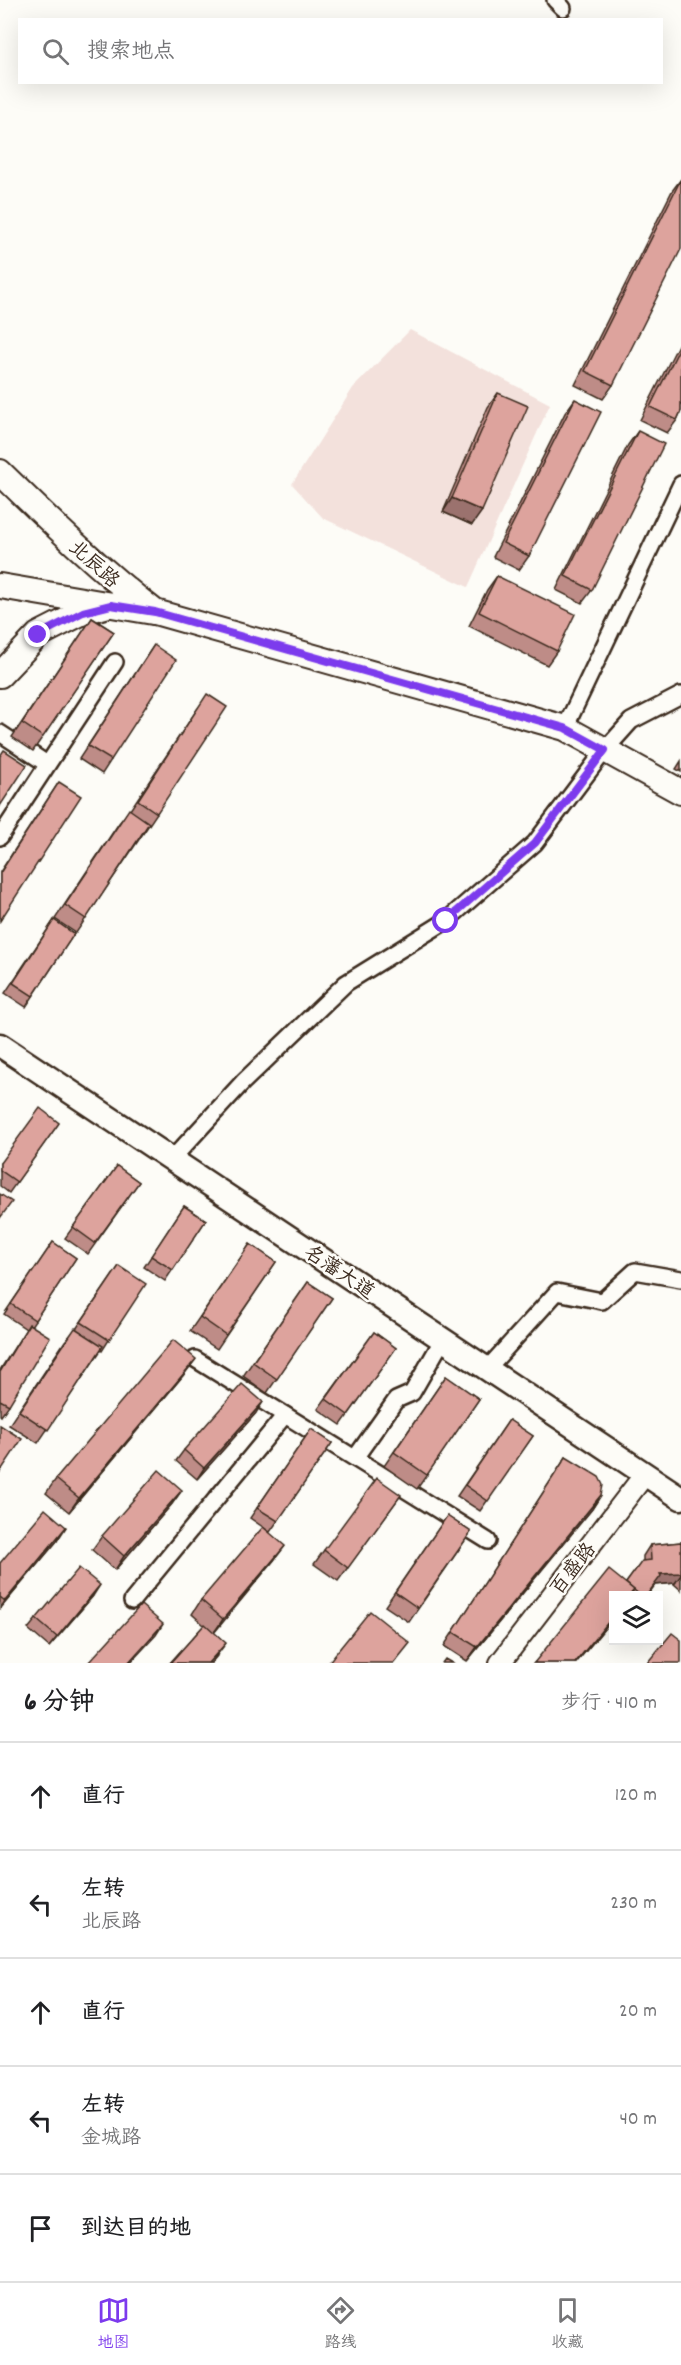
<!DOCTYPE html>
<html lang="zh">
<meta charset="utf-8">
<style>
body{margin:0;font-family:Dekko,"LXGW WenKai TC",sans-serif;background:#f6f6f6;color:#202124}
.controls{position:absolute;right:18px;bottom:18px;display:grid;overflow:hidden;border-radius:0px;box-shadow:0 6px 24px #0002}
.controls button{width:54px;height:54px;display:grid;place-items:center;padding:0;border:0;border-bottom:2px solid #e0e0e0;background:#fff;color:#202124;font:30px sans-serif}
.stop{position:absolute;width:18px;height:18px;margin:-14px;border:4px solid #7c3aed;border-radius:50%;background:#fff}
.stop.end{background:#7c3aed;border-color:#fff;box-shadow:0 2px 6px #0008}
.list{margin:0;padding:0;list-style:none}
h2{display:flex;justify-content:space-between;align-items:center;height:78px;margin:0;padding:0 24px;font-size:26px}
h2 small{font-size:20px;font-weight:400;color:#757577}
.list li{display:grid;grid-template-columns:39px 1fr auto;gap:18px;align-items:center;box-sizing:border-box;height:108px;padding:0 24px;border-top:2px solid #e0e0e0}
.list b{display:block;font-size:22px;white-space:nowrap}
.list p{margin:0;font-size:20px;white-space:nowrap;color:#757577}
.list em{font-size:20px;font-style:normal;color:#757577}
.icon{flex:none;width:33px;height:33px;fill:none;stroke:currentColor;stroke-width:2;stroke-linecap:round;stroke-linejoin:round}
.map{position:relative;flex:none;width:681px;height:1663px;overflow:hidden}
.search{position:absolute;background:#fff;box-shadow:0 6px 24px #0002;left:18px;right:18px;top:18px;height:66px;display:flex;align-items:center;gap:15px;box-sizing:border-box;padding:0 21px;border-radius:0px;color:#757577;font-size:22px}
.sheet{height:618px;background:#fff}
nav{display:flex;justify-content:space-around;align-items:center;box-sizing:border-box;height:84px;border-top:2px solid #e0e0e0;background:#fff;font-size:16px;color:#757577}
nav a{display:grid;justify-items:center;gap:3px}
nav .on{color:#7c3aed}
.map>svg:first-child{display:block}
.built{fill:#f3e1dc}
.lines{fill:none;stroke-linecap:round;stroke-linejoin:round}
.minor-casing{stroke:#3b2a1e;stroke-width:20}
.tertiary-casing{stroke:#3b2a1e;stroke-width:24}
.secondary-casing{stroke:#3b2a1e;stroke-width:27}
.primary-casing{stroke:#3b2a1e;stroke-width:28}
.minor{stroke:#fdfcf7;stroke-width:15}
.tertiary{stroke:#fdfcf7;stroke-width:20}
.secondary{stroke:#fdfcf7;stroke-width:22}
.primary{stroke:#fdfcf7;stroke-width:24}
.wall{fill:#be8c87;stroke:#3b2a1e;stroke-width:1.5}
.shaded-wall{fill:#9b726e;stroke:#3b2a1e;stroke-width:1.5}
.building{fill:#dda39d;stroke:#3b2a1e;stroke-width:1.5}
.route{stroke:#7c3aed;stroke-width:8}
.labels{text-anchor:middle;stroke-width:5;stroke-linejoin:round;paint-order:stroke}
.street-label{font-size:20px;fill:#3b2a1e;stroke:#fdfcf7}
</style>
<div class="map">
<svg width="681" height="1663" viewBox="0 0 681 1663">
<rect width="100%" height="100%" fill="#fdfcf7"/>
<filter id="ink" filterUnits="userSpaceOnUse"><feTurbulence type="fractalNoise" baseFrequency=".0167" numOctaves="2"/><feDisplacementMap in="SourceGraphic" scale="12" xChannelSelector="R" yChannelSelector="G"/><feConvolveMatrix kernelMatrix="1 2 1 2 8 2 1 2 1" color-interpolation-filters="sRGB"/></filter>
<g filter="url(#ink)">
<polygon class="built" points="410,330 550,404 468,587 323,518 292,484 353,388"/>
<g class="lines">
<defs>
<g id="minor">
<polyline points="555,0 563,8"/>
<polyline points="565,728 681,484"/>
<polyline points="0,733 47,764"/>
<polyline points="0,837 115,662"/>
<polyline points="172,1159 243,1082 346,983 446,921 535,843 605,750 631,721 681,695"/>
<polyline points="195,1359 488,1541"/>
<polyline points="487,1369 557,1292 602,1301 635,1271 681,1279"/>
<polyline points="355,1458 396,1400 412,1393 443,1339"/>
<polyline points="132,1601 285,1415"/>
</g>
<polyline id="tertiary" points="500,1663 645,1474"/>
<polyline id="secondary" points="0,1045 681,1498"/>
<g id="primary">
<path d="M0 472C50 521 100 570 155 612L565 728 681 792"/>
<polyline points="0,586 153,612"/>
<polyline points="0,675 38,635 83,612 105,606"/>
</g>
</defs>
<use href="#minor" class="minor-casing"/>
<use href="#tertiary" class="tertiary-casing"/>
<use href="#secondary" class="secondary-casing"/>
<use href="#primary" class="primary-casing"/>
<use href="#minor" class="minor"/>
<use href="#tertiary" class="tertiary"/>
<use href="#secondary" class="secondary"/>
<use href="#primary" class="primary"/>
</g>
<g class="wall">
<polygon points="681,179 613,385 603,399 575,385 672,191"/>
<polygon points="681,339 681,411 677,420 667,433 640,420"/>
<polygon points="498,393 472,525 443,512 488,407"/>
<polygon points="575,399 529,556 519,570 493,557 565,413"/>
<polygon points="638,431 592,590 582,603 556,590 628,445"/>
<polygon points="497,576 557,651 547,665 469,626 487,590"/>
<polygon points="92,618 114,632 33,751 12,737"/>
<polygon points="154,645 111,760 102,774 79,759"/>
<polygon points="198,708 157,813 76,933 55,919 119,823 130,810"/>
<polygon points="681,761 681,772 676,769"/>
<polygon points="59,782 0,921 0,872"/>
<polygon points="54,920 74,934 26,1007 5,993"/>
<polygon points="59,1123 9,1193 0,1186 0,1163"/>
<polygon points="117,1166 139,1182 88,1254 65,1238"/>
<polygon points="184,1206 206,1220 165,1281 144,1267"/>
<polygon points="53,1242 76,1258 31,1326 9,1405 1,1416 0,1415 0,1370 26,1329 4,1314"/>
<polygon points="250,1244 276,1262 217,1349 190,1331"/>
<polygon points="119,1266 109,1340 102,1351 101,1350 38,1443 9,1425 65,1341 76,1329"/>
<polygon points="308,1282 332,1298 267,1393 243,1376"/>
<polygon points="374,1332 396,1348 341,1425 318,1409"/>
<polygon points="186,1372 69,1512 46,1493 56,1479"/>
<polygon points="446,1376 479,1399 417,1489 384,1466"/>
<polygon points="256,1413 197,1479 176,1461 184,1450"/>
<polygon points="509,1420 533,1436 480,1511 457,1496"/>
<polygon points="311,1429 332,1443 270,1532 250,1518"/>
<polygon points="566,1457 601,1495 592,1509 467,1661 444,1646"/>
<polygon points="182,1490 172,1504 115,1570 92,1550 102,1536"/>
<polygon points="401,1495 338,1581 314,1564 324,1550"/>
<polygon points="447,1516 471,1532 409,1622 385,1606"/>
<polygon points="57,1541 0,1609 0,1563"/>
<polygon points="681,1542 681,1590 674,1584 675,1583 655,1585 647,1596 614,1596 614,1617 576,1663 534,1663 626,1583 643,1561 643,1556 650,1545"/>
<polygon points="275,1559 214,1632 217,1656 211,1663 170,1663 204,1625 192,1614 201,1600"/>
<polygon points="93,1596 49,1647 28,1629 36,1619"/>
</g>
<g class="shaded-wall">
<polygon points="452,498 482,511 472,525 443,512"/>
<polygon points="196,1359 186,1372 69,1512 79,1498"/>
<polygon points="263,1402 256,1413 197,1479 204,1468"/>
<polygon points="182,1490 172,1504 115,1570 124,1556"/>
<polygon points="601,1495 592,1509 467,1661 477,1647"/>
<polygon points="66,1527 57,1541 0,1609 5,1601"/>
<polygon points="285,1546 275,1559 214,1633 223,1619"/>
<polygon points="681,1573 681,1575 675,1583 655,1585 646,1596 660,1574"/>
<polygon points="100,1585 93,1596 49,1647 57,1637"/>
<polygon points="614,1615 614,1617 576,1663 575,1663"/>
<polygon points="163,1624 156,1635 130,1663 128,1663"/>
<polygon points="226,1643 211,1663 208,1663"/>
</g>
<g class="building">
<polygon points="681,179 681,249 613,385 585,371"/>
<polygon points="681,345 681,411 677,420 650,407"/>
<polygon points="498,393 528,406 482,511 452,498"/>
<polygon points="575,399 601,412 529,556 503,543"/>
<polygon points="638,431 664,444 592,590 565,576"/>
<polygon points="497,576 575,614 557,651 479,612"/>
<polygon points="92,618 114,632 43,737 22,723"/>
<polygon points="154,645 176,660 111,760 88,746"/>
<polygon points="207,694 227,707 157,813 138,800"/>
<polygon points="4,750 27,765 0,806 0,756"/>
<polygon points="59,782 81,796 0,921 0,873"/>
<polygon points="129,809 149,823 86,919 65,905"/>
<polygon points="54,920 74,934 33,996 13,983"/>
<polygon points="40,1108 59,1123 17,1182 0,1170 0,1163"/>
<polygon points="117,1166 139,1182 95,1243 73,1227"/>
<polygon points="0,1194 12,1202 0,1218"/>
<polygon points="184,1206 206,1220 173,1270 151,1256"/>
<polygon points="53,1242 76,1258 35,1320 11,1304"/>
<polygon points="250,1244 276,1262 226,1335 200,1317"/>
<polygon points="119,1266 146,1284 109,1340 81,1322"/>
<polygon points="308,1282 332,1298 277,1379 253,1362"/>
<polygon points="29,1324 50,1337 9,1405 0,1400 0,1372"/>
<polygon points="75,1328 103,1346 48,1430 19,1411"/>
<polygon points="374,1332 396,1348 348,1415 326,1399"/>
<polygon points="173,1340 196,1359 79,1498 56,1479"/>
<polygon points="446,1376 479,1399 427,1475 394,1452"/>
<polygon points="242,1384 263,1402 204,1468 184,1450"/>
<polygon points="509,1420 533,1436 488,1501 465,1485"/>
<polygon points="0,1425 22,1439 0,1472"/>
<polygon points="311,1429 332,1443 278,1521 257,1508"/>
<polygon points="566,1457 599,1477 603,1485 601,1495 477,1647 453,1632"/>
<polygon points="159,1470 182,1490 124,1556 102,1536"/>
<polygon points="377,1478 401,1495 348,1568 324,1550"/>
<polygon points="45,1509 66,1527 5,1601 0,1597 0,1563"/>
<polygon points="447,1516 471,1532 418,1608 395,1592"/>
<polygon points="263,1527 285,1546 223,1619 201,1600"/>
<polygon points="681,1542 681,1573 660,1574 661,1576 646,1596 641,1596 626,1583 642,1561 651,1560 650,1545"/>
<polygon points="79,1568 100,1585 57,1637 36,1619"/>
<polygon points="609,1570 634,1590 629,1596 614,1596 614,1615 575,1663 534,1663"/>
<polygon points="141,1605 163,1624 128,1663 88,1663"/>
<polygon points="370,1611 410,1643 394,1663 328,1663"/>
<polygon points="205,1624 226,1643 208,1663 170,1663"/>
<polygon points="672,1633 681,1640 681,1663 647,1663"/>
<polygon points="445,1659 452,1663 442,1663"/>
</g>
</g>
<g class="lines" filter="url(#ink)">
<polyline class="route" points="38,635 83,612 111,605 155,612 565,728 605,750 535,843 446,921"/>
</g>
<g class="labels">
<g class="street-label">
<text transform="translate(95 563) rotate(42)" y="7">北辰路</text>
<text transform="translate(340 1271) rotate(34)" y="7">名藩大道</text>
<text transform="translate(572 1568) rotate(-52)" y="7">百盛路</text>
</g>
</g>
</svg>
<div class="controls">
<button><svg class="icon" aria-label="layers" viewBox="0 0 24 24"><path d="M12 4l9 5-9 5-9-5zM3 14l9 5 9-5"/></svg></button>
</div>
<div class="stop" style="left:446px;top:921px"></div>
<div class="stop end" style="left:38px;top:635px"></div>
<div class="search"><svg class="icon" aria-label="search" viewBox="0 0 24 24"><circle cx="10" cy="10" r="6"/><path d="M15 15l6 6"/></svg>搜索地点</div>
</div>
<section class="sheet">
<h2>6 分钟<small>步行 · 410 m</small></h2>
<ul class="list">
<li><svg class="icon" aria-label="ahead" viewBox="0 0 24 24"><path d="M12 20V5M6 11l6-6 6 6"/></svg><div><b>直行</b></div><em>120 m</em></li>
<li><svg class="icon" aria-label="left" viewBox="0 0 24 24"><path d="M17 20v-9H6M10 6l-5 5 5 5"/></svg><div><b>左转</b><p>北辰路</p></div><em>230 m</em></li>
<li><svg class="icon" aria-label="ahead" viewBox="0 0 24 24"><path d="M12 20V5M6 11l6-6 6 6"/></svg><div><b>直行</b></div><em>20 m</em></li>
<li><svg class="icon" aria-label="left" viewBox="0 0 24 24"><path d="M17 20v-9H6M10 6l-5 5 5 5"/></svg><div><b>左转</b><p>金城路</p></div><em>40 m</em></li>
<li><svg class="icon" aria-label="arrive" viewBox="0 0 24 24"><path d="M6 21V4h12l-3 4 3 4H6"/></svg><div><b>到达目的地</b></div></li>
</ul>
</section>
<nav>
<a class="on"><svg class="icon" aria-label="map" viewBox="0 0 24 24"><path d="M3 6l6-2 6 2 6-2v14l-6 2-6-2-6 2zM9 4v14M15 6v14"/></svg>地图</a>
<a><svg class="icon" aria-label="directions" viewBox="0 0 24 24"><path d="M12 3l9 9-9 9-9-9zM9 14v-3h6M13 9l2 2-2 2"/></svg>路线</a>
<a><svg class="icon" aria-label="saved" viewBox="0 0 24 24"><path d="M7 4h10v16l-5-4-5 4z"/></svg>收藏</a>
</nav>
